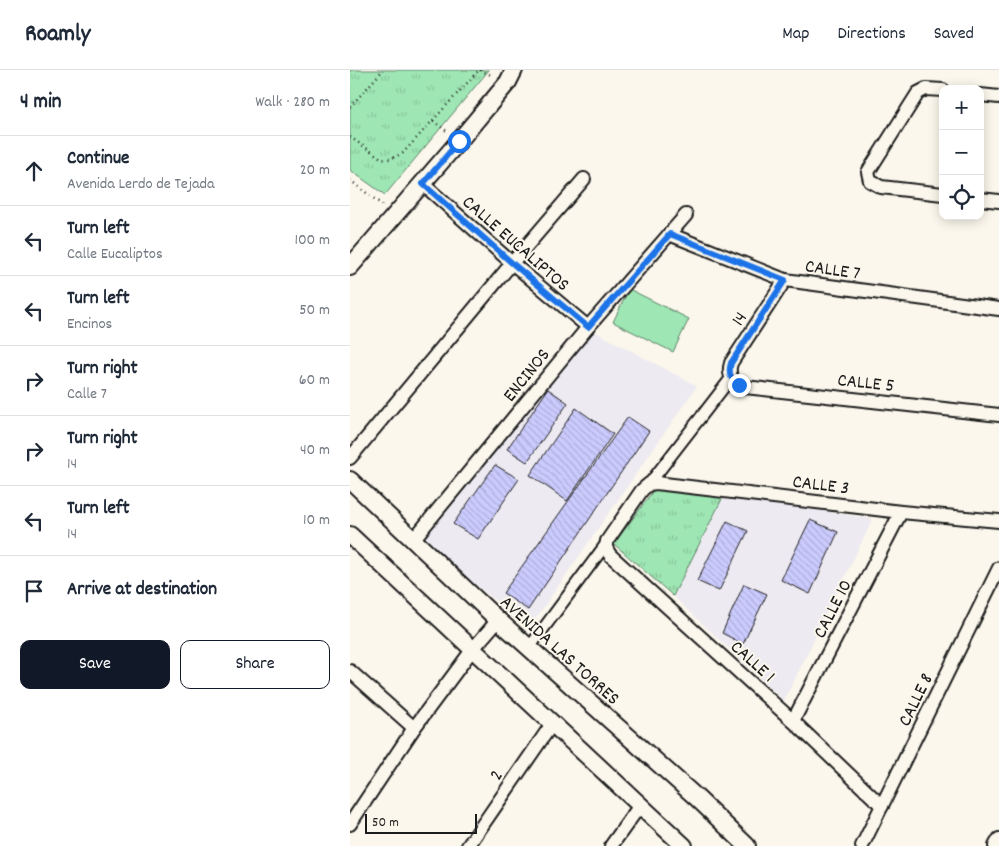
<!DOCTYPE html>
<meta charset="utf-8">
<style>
body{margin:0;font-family:Dekko,sans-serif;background:#f6f6f7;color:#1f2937}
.controls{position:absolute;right:15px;top:15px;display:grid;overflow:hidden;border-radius:10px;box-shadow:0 2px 12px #0003}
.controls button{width:45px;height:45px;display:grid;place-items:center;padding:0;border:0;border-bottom:1px solid #e0e1e3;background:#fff;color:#1f2937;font:25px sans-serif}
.scale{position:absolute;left:15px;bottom:12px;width:112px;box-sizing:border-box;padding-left:5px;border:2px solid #1c1c1c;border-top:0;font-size:14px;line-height:18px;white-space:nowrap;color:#1c1c1c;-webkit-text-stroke:4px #fbf7ec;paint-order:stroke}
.stop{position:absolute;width:15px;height:15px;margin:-11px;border:4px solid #1a73e8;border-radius:50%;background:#fff}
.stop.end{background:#1a73e8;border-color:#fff;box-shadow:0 1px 5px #0008}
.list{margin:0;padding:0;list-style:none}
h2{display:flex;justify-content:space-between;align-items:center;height:65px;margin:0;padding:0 20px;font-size:21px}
h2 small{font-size:16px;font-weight:400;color:#747a83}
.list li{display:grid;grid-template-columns:32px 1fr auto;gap:15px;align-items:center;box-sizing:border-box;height:70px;padding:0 20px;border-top:1px solid #e0e1e3}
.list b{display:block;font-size:19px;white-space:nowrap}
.list p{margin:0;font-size:16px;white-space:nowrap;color:#747a83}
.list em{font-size:16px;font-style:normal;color:#747a83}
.actions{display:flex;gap:10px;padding:15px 20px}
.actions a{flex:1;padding:11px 0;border:1px solid #111827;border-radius:10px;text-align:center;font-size:18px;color:#111827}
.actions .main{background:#111827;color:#fff}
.icon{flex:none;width:28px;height:28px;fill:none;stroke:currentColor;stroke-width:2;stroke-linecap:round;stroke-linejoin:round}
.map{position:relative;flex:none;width:649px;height:776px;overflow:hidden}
header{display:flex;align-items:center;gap:30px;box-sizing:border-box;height:70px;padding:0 25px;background:#fff;border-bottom:1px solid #e0e1e3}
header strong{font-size:24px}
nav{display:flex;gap:28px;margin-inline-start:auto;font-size:18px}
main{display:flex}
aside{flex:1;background:#fff}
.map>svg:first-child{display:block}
.built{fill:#edeaf1}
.park{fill:url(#park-tufts);stroke:#5d8168}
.pitch{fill:#9ee6b4;stroke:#5d8168}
.building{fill:url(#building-back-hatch);stroke:#1c1c1c}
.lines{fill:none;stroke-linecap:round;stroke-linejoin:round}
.pedestrian-casing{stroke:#1c1c1c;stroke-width:14}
.minor-casing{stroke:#1c1c1c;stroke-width:16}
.tertiary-casing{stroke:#1c1c1c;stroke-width:20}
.path{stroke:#1c1c1c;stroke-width:2.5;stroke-dasharray:1 4;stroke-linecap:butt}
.pedestrian{stroke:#fbf7ec;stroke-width:10}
.minor{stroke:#fbf7ec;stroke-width:12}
.tertiary{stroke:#fbf7ec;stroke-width:16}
.route{stroke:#1a73e8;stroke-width:6}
.labels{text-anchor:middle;stroke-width:4;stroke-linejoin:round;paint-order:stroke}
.street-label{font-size:19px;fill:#1c1c1c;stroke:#fbf7ec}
</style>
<header>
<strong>Roamly</strong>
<nav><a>Map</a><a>Directions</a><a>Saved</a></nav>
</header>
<main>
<aside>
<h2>4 min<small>Walk · 280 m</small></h2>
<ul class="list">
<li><svg class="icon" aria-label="ahead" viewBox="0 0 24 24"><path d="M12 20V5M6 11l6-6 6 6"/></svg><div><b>Continue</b><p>Avenida Lerdo de Tejada</p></div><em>20 m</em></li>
<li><svg class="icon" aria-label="left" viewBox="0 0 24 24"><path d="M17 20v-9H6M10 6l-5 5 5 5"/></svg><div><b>Turn left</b><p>Calle Eucaliptos</p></div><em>100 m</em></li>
<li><svg class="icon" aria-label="left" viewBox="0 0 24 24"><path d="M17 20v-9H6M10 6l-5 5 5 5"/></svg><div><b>Turn left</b><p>Encinos</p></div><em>50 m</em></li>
<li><svg class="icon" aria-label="right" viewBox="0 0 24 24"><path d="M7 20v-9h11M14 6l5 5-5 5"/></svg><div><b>Turn right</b><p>Calle 7</p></div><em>60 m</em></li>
<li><svg class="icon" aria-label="right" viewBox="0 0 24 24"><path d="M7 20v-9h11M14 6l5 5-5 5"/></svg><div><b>Turn right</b><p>14</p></div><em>40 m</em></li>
<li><svg class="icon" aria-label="left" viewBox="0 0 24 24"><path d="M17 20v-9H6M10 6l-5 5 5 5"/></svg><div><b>Turn left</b><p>14</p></div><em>10 m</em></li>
<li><svg class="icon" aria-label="arrive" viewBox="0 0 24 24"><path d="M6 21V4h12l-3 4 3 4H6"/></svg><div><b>Arrive at destination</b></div></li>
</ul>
<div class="actions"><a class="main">Save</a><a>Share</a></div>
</aside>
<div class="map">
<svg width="649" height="776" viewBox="0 0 649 776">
<defs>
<pattern id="park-tufts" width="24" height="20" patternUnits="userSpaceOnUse" patternTransform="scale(1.25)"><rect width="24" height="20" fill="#9ee6b4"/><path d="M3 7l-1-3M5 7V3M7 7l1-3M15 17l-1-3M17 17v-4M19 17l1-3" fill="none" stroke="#88c59a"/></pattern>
<pattern id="building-back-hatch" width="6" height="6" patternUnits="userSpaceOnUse" patternTransform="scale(1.25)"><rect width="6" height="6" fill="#cbcbfe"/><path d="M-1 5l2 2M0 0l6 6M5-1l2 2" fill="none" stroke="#aeaed9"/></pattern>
</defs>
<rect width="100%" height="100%" fill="#fbf7ec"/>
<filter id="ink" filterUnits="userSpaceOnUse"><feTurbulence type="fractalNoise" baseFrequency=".02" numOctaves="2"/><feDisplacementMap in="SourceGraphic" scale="10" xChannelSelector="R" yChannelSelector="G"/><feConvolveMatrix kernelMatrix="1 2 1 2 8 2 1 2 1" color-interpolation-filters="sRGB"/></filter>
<g filter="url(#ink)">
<g class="built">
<polygon points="242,260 347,316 179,558 110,502 73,467"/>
<polygon points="374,425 523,449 434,631 323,526"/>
</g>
<g class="park">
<polygon points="0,0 139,0 35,125 0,100"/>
<polygon points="306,417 374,425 323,526 264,474"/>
</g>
<polygon class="pitch" points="279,219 339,249 323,282 263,252"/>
<g class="building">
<polygon points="198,319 218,333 177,392 157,379"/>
<polygon points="226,338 263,364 217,431 180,405"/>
<polygon points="278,347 299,361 178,540 153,523"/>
<polygon points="145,395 169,409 128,469 103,454"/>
<polygon points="460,450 488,462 460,524 431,510"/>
<polygon points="377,451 398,461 369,521 347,511"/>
<polygon points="394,514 417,524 393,574 372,563"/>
</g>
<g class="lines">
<defs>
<g id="pedestrian">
<polyline points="299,414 381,308"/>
<polyline points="179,578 256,474"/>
</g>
<g id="minor">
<polyline points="593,20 576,19 568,23 518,102 520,111 531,117 593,124"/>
<polyline points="630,25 649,27"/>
<polyline points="73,114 162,193 238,257"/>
<polyline points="630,129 649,131"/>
<polyline points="319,164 435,210 649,239"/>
<path d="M435 210 381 293C377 306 383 312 395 317L649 345"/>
<polyline points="0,388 162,193 234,109"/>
<polyline points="63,470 238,257 336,145"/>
<polyline points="0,601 64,658"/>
<polyline points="443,651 551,442"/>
<polyline points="532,736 443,651 260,485 256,478 257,471 292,420 299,414 306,413 551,442 649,451"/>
<polyline points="0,754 64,658 122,580 148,550"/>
<polyline points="118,776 202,654"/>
<polyline points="261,776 291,734"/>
<polyline points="512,776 649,498"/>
<polyline points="645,776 649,769"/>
</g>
<g id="tertiary">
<polyline points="0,197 109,71 158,12 164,0"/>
<polyline points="0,410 148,550 347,728 397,776"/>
<polyline points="0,465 334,776"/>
</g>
</defs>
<use href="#pedestrian" class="pedestrian-casing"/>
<use href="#minor" class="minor-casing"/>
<use href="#tertiary" class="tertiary-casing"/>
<g class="path">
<polyline points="130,0 143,6"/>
<polyline points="0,37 33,0"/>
<polyline points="83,51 98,62"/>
<polyline points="0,67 31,88 40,89 53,83 129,0"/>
<polyline points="0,110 32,135"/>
</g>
<use href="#pedestrian" class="pedestrian"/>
<use href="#minor" class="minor"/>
<use href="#tertiary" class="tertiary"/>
</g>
</g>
<g class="lines" filter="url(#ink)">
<path class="route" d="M109 71 73 114 162 193 238 257 320 164 435 210 381 293C378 303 380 309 389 315"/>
</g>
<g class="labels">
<g class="street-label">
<text transform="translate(167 172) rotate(41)" y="7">CALLE EUCALIPTOS</text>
<text transform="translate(483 198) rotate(8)" y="7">CALLE 7</text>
<text transform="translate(388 248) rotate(-57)" y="7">14</text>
<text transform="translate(175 304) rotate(-51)" y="7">ENCINOS</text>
<text transform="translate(516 311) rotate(6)" y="7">CALLE 5</text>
<text transform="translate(471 413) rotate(7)" y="7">CALLE 3</text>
<text transform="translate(481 538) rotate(-63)" y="7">CALLE 10</text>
<text transform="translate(211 579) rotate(42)" y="7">AVENIDA LAS TORRES</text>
<text transform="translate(404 590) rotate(42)" y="7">CALLE 1</text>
<text transform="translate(564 629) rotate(-64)" y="7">CALLE 8</text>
<text transform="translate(145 704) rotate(-55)" y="7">2</text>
</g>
</g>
</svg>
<div class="controls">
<button>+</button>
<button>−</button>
<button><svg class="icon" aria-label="locate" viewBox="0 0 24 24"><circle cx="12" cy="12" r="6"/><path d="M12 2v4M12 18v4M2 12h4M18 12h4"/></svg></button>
</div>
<div class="scale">50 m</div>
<div class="stop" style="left:109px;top:71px"></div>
<div class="stop end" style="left:389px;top:315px"></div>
</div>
</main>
